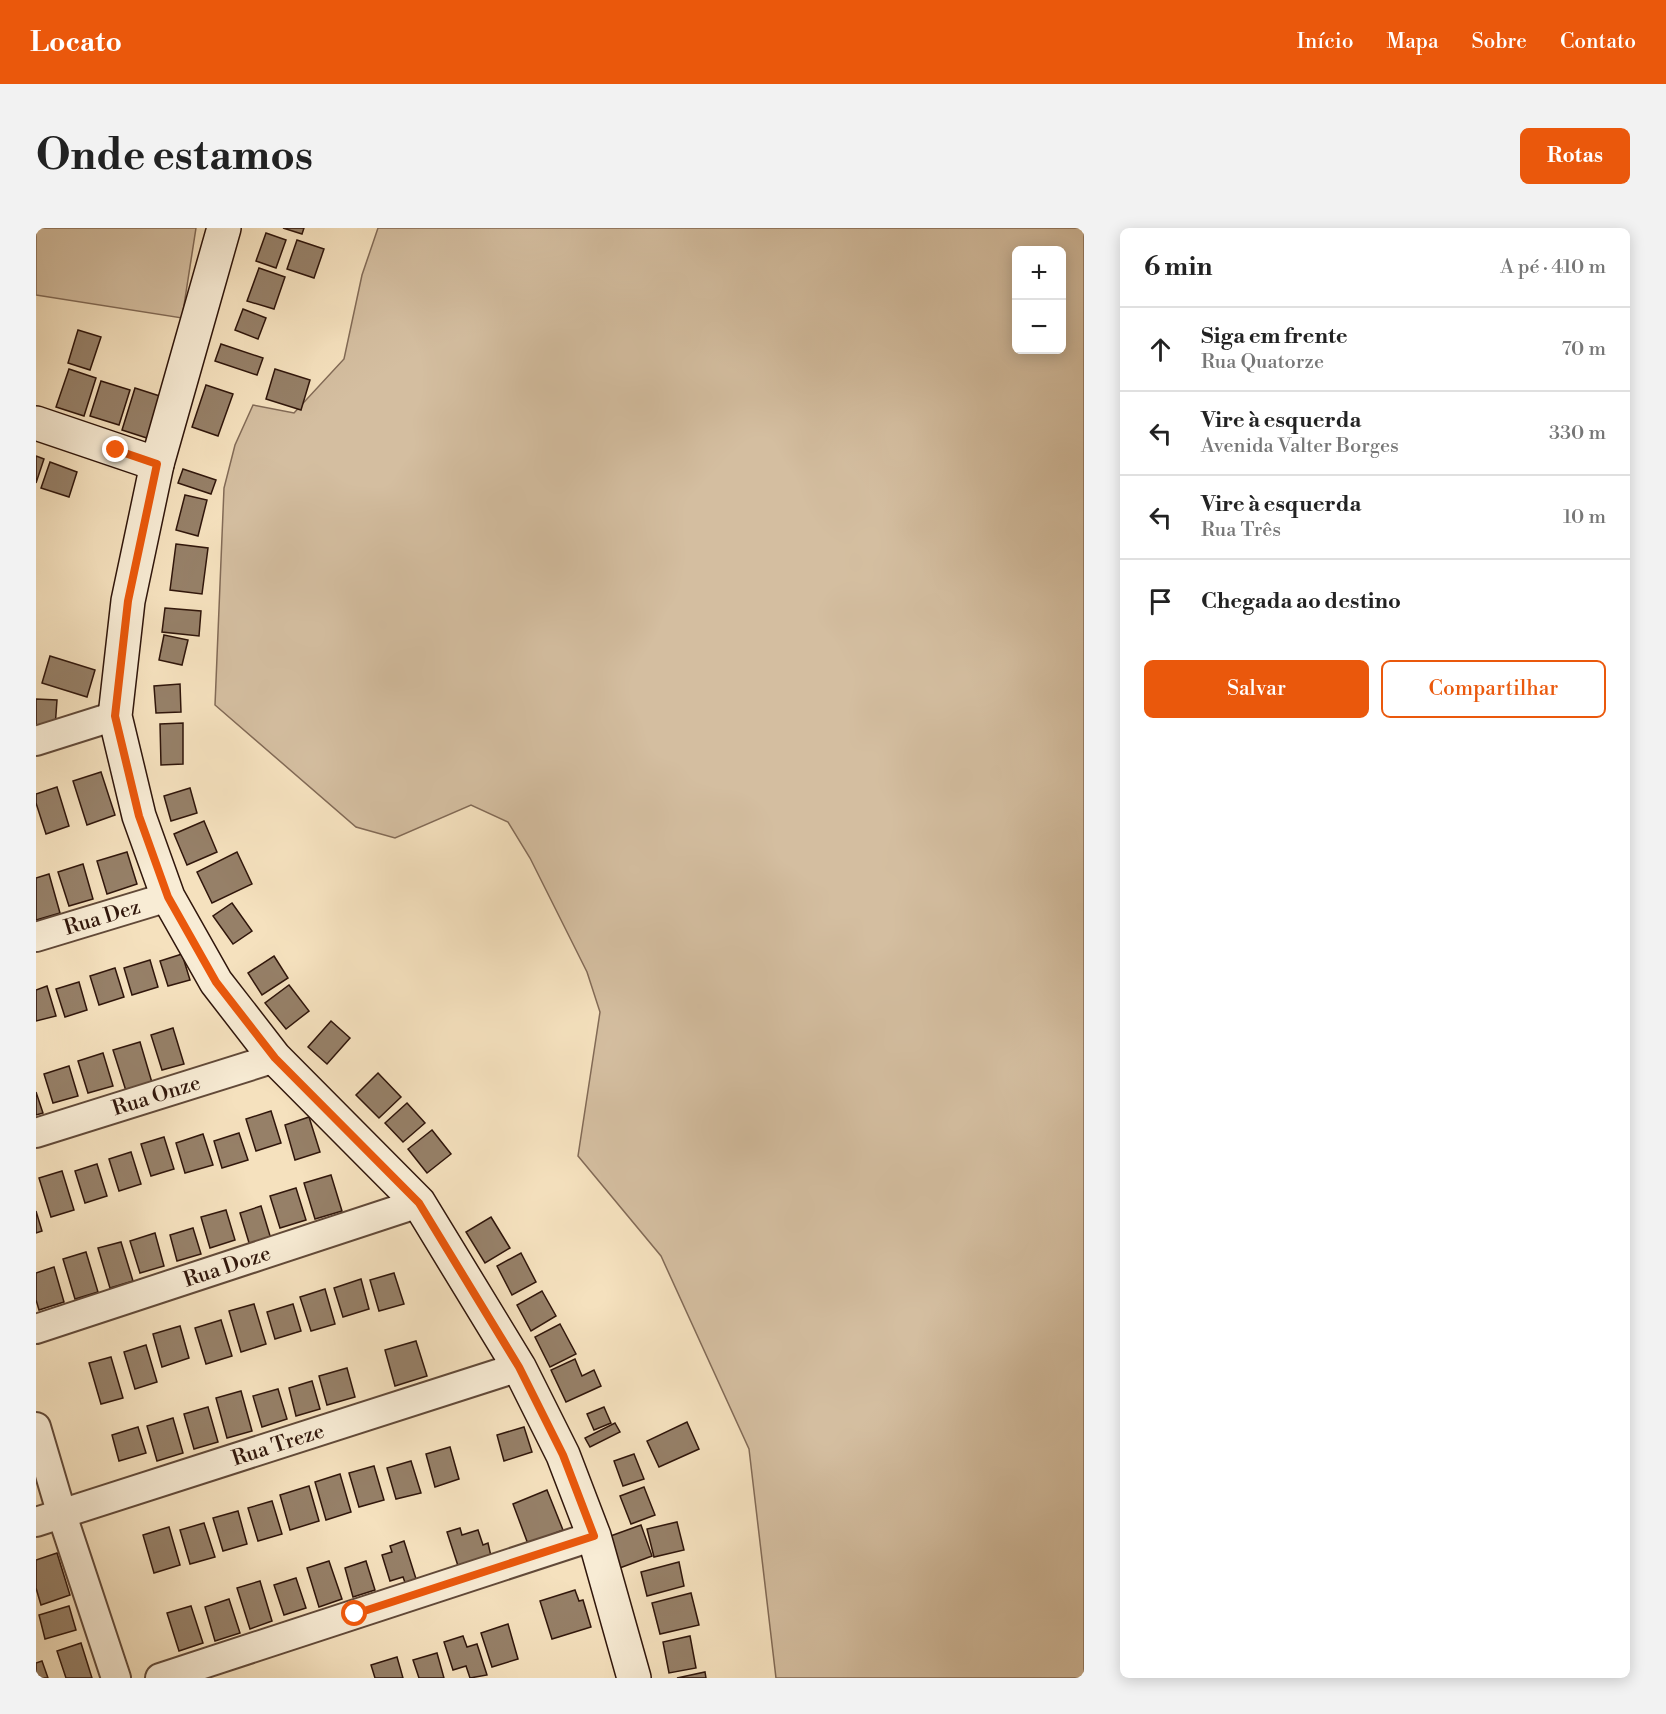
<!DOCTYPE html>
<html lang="pt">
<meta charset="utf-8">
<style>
body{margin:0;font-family:"Libre Bodoni",serif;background:#f2f2f2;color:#222}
.controls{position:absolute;right:18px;top:18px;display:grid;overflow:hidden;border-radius:9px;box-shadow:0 3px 15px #0003}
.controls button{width:54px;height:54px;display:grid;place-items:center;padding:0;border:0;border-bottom:2px solid #e0e0e0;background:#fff;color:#222;font:30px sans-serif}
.stop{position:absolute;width:18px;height:18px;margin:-14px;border:4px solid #ea580c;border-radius:50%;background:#fff}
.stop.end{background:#ea580c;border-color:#fff;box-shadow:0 2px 6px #0008}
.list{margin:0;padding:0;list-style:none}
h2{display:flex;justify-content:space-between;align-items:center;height:78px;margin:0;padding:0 24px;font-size:26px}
h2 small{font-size:20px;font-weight:400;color:#767676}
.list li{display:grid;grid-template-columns:39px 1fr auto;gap:18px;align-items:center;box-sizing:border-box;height:84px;padding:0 24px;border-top:2px solid #e0e0e0}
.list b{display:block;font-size:22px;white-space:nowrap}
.list p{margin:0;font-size:20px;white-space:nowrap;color:#767676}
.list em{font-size:20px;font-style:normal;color:#767676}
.actions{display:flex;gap:12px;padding:18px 24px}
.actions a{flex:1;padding:14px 0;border:2px solid #ea580c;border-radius:9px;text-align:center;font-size:21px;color:#ea580c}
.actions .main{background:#ea580c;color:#fff}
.icon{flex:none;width:33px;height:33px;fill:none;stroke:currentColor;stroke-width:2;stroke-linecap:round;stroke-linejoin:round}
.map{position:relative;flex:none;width:1048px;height:1450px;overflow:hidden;border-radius:9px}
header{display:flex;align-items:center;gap:36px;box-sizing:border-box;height:84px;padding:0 30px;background:#ea580c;color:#fff}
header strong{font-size:28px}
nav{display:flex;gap:33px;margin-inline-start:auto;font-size:21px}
.intro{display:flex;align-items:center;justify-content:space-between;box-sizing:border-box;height:144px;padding:0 36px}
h1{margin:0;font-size:42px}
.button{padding:15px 27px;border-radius:9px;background:#ea580c;color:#fff;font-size:21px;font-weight:700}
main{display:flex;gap:36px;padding:0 36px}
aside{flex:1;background:#fff;border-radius:9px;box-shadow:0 3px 15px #0003}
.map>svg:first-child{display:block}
.green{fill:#d4bea0;stroke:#826a56;stroke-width:1.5;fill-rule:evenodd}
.building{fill:#968068;stroke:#30160b;stroke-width:1.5}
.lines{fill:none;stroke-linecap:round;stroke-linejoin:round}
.street-casing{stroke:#614938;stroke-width:32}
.secondary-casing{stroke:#30160b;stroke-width:36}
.street{stroke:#f8ecd5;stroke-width:28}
.secondary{stroke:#f8ecd5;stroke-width:33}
.route{stroke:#ea580c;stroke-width:8}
.labels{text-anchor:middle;stroke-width:5;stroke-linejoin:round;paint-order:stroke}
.street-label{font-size:21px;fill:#30160b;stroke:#f8ecd5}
</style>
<header>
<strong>Locato</strong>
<nav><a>Início</a><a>Mapa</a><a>Sobre</a><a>Contato</a></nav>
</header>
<div class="intro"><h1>Onde estamos</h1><a class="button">Rotas</a></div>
<main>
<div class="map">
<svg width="1048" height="1450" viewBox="0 0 1048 1450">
<rect width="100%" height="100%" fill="#f5e1be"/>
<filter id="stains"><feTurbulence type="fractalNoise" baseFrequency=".00333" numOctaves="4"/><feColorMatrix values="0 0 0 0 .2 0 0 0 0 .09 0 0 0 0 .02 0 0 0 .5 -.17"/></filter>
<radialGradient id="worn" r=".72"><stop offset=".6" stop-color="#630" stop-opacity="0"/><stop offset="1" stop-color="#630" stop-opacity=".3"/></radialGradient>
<g class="green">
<polygon points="0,0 160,0 146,90 0,67"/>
<path d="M342 0H1048V1450H740L713 1221 625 1028 542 928 564 784 551 744 494 630 472 594 435 577 359 610 320 599 179 477 188 260 199 217 217 177 258 185 308 131 326 47ZM981 22H1026V122H981Z"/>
</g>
<g class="building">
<polygon points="247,0 268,0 266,6"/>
<polygon points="230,5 250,12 240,40 220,33"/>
<polygon points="261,12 288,21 278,50 251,41"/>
<polygon points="223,40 249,49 238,81 211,73"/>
<polygon points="207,81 230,90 222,111 199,102"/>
<polygon points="42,102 65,109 54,142 32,135"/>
<polygon points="185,116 227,130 221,147 179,133"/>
<polygon points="33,141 60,150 48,188 20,179"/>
<polygon points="239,141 274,152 265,182 230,171"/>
<polygon points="65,153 94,162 83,197 54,188"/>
<polygon points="170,157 197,166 182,208 156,199"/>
<polygon points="99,160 130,170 117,212 86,202"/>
<polygon points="0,228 8,231 0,255"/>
<polygon points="14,234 41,244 33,269 5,260"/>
<polygon points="147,241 180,252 175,266 142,255"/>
<polygon points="149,267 171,272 162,308 140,302"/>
<polygon points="140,316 172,320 166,366 134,362"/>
<polygon points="129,380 165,383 163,408 126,404"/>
<polygon points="128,407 152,412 146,437 123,432"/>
<polygon points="14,428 59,442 51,469 6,455"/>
<polygon points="144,456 145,484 120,485 118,458"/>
<polygon points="0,471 21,472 19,500 0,499"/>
<polygon points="147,495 147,536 125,537 124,496"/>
<polygon points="65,544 79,587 51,597 37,553"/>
<polygon points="21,559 33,598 10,606 0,575 0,566"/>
<polygon points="154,560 161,585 135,593 128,568"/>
<polygon points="168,593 181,624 151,637 138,606"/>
<polygon points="91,624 101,656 71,666 61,633"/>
<polygon points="201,624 216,656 176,675 161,644"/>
<polygon points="47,636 57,671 33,678 22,644"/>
<polygon points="13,646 24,685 0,692 0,650"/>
<polygon points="196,675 216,703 197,716 177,688"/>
<polygon points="146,726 154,752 132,758 124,733"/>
<polygon points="238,728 252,750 226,767 212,745"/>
<polygon points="114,732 122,759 96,767 88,740"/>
<polygon points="79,740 88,769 63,777 54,748"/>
<polygon points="43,754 51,782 29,789 20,761"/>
<polygon points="253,757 273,783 250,801 229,775"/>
<polygon points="11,758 20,788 0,793 0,762"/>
<polygon points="295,793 314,810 291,836 272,819"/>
<polygon points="137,800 148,836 126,842 115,807"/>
<polygon points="104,814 117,858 91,866 77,822"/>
<polygon points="67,825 77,858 52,865 42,833"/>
<polygon points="33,838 42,868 17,875 8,846"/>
<polygon points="342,845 365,869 343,890 320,867"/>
<polygon points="0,864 7,885 0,887"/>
<polygon points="371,875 389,895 367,914 349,895"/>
<polygon points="235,883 245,915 220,923 210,891"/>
<polygon points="273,889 284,924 259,932 249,897"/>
<polygon points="396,902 415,926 391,945 372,921"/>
<polygon points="203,905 212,932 186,940 178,913"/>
<polygon points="167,906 177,937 149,945 140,915"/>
<polygon points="128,909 138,941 115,948 105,916"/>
<polygon points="95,924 105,956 83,963 73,931"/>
<polygon points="61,936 71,968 49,975 39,943"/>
<polygon points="26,943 38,982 15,989 3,950"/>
<polygon points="295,947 306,983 279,991 268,955"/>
<polygon points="260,960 270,992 244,1000 234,968"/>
<polygon points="225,978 235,1011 214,1018 204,985"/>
<polygon points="190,982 199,1012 174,1020 165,989"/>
<polygon points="0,983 6,1003 0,1005"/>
<polygon points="455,989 474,1020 449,1035 430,1004"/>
<polygon points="157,1000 165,1026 141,1033 134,1007"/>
<polygon points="119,1005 128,1038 104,1045 94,1013"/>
<polygon points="85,1014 97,1053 74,1060 62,1020"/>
<polygon points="50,1024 62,1064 39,1071 27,1031"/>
<polygon points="485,1025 500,1054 476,1067 461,1038"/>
<polygon points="18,1039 28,1074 3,1082 0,1072 0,1045"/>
<polygon points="358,1045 368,1076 343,1083 334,1052"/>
<polygon points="325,1051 333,1081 307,1089 298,1060"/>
<polygon points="289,1061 299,1096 275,1103 264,1069"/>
<polygon points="506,1063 520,1088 495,1103 481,1077"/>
<polygon points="218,1076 230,1116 205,1124 193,1083"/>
<polygon points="257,1076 265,1103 239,1111 231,1084"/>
<polygon points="185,1092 196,1128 170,1136 159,1100"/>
<polygon points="524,1096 540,1126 514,1139 499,1109"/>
<polygon points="144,1098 153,1130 126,1139 117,1106"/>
<polygon points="380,1113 391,1148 359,1158 349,1122"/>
<polygon points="110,1117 121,1154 99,1161 88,1124"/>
<polygon points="75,1129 87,1170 65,1176 53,1135"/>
<polygon points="539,1131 546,1148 558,1142 565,1158 530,1174 515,1142"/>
<polygon points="311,1140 319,1169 291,1177 283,1148"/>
<polygon points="276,1153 284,1181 260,1188 253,1160"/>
<polygon points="242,1161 251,1191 226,1199 217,1168"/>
<polygon points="205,1163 216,1203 191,1210 180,1170"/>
<polygon points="172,1179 182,1214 158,1221 148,1186"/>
<polygon points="568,1179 575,1195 558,1202 551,1186"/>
<polygon points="137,1190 147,1225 121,1233 111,1198"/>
<polygon points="651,1194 663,1221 623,1239 611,1213"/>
<polygon points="579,1195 584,1204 554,1219 549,1210"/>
<polygon points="102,1199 110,1225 83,1233 76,1207"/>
<polygon points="488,1199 496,1224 468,1233 461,1207"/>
<polygon points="414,1219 423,1251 399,1259 390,1226"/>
<polygon points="598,1226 608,1251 587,1258 578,1233"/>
<polygon points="375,1233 385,1265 360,1271 351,1240"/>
<polygon points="338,1238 348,1272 323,1279 313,1245"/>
<polygon points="304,1246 315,1284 290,1292 279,1254"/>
<polygon points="273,1258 283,1293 254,1302 244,1267"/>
<polygon points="608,1259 619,1287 595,1296 584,1268"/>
<polygon points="511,1262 527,1302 492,1316 477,1276"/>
<polygon points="236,1273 246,1306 222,1313 212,1280"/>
<polygon points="202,1283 211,1316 187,1323 177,1290"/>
<polygon points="641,1294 648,1322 618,1329 611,1301"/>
<polygon points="168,1295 179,1329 154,1336 144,1302"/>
<polygon points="605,1297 616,1328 581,1341 569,1310"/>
<polygon points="133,1299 144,1337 118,1345 107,1307"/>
<polygon points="424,1300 426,1307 442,1302 447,1317 452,1315 457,1337 425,1347 411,1304"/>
<polygon points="368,1313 381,1354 370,1357 367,1349 354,1353 346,1327 356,1324 354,1318"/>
<polygon points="21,1325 34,1367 5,1377 0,1360 0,1332"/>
<polygon points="293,1333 306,1371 283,1379 271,1340"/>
<polygon points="330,1333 339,1362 317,1369 309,1340"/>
<polygon points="643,1334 648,1358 611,1368 605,1344"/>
<polygon points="260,1350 270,1380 248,1387 238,1357"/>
<polygon points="224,1353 236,1393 214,1401 201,1360"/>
<polygon points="539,1362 543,1373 547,1372 555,1399 516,1411 504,1373"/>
<polygon points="655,1365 663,1397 624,1406 616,1375"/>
<polygon points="193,1371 204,1405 179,1413 169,1379"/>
<polygon points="33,1378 40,1402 9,1411 3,1387"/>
<polygon points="155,1378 167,1415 143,1423 131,1385"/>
<polygon points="472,1396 482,1431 456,1439 445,1405"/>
<polygon points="427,1408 431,1419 441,1416 451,1447 434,1450 430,1438 417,1442 408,1414"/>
<polygon points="654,1408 660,1440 633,1445 627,1414"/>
<polygon points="45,1415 56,1450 30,1450 21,1423"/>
<polygon points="401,1425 408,1450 383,1450 377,1432"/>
<polygon points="361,1429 367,1450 339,1450 335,1437"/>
<polygon points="6,1433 12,1450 0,1450 0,1435"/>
<polygon points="669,1444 670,1450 641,1450"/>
</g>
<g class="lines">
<defs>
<g id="street">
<polyline points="0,513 79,488"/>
<path id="s1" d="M0 709 132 669"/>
<path id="s2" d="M0 905 239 830"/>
<path id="s3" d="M0 1101 383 975"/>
<polyline points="0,1199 26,1287 80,1450"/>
<path id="s4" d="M0 1294 483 1139"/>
<polyline points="124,1450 558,1308"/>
</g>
<g id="secondary">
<polyline points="188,0 121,236 92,373 79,488 103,588 132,669 180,754 239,830 383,975 483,1139 527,1227 558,1308 598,1450"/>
<polyline points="0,195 121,236"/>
</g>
</defs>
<use href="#street" class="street-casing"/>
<use href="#secondary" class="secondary-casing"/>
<use href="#street" class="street"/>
<use href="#secondary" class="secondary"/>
</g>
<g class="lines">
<polyline class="route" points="80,222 121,236 92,373 79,488 103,588 132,669 180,754 239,830 383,975 483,1139 527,1227 558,1308 319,1386"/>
</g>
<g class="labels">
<g class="street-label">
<text dy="7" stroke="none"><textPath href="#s1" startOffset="69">Rua Dez</textPath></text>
<text dy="7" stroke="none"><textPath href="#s2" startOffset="126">Rua Onze</textPath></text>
<text dy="7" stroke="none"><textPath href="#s3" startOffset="201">Rua Doze</textPath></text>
<text dy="7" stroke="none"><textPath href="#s4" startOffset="254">Rua Treze</textPath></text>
</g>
</g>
<rect width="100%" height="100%" filter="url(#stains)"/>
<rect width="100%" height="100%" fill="url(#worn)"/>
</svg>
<div class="controls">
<button>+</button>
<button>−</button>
</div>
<div class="stop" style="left:319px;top:1386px"></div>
<div class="stop end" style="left:80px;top:222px"></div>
</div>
<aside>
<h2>6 min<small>A pé · 410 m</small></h2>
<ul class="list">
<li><svg class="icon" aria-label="ahead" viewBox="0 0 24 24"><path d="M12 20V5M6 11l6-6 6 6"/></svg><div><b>Siga em frente</b><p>Rua Quatorze</p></div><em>70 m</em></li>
<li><svg class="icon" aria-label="left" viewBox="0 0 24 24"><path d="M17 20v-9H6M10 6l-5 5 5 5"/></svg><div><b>Vire à esquerda</b><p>Avenida Valter Borges</p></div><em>330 m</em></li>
<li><svg class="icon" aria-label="left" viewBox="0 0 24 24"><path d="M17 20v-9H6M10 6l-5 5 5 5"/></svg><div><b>Vire à esquerda</b><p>Rua Três</p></div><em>10 m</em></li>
<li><svg class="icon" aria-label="arrive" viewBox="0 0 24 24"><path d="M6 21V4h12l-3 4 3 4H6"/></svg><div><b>Chegada ao destino</b></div></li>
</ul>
<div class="actions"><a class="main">Salvar</a><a>Compartilhar</a></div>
</aside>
</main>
